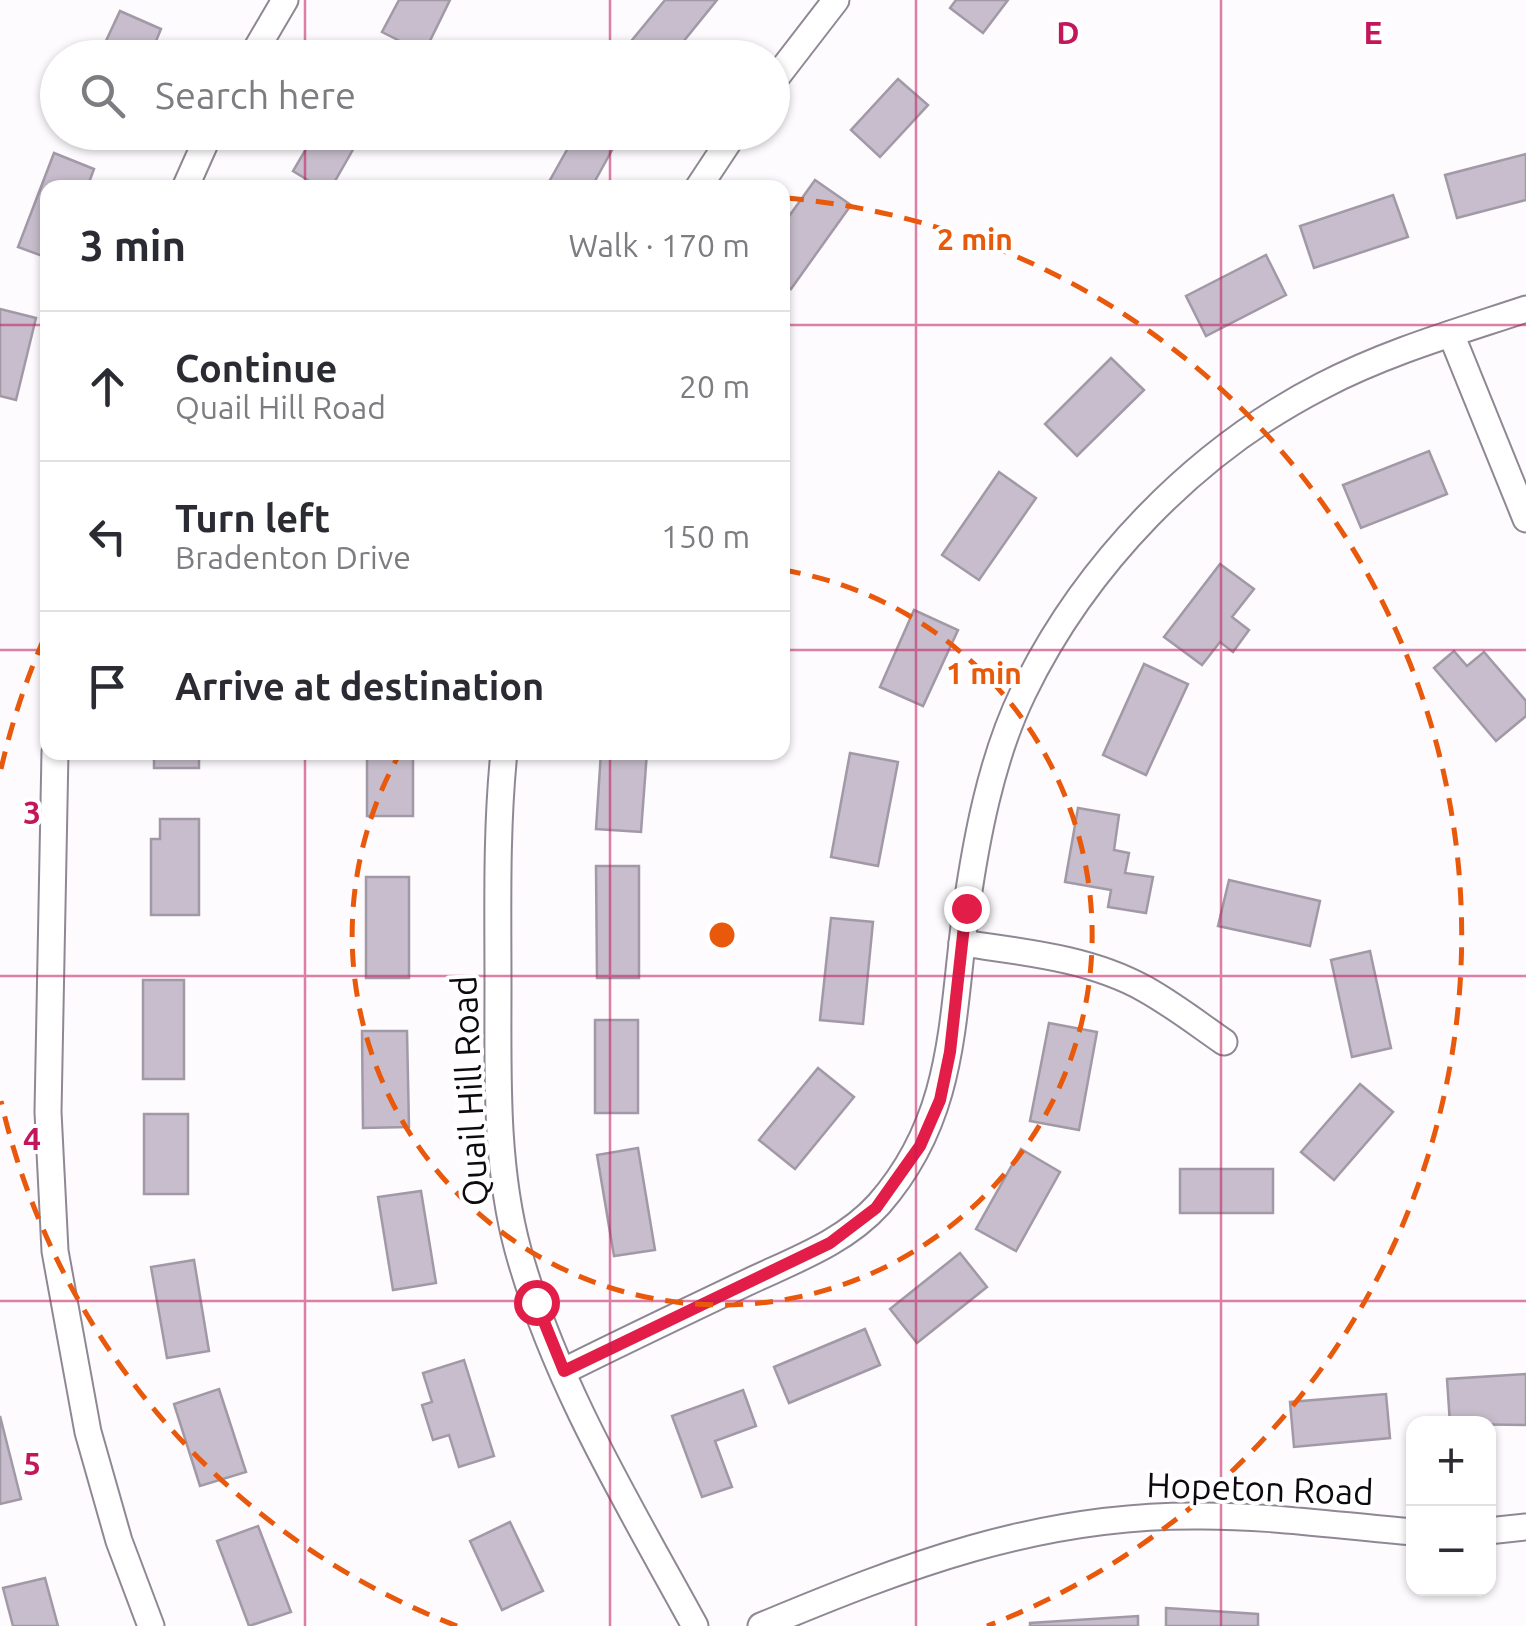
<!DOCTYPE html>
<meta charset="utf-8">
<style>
body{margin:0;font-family:Ubuntu,sans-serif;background:#f2f2f3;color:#2b2b33}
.controls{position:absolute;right:30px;bottom:30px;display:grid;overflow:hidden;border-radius:20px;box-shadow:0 2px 8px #0004}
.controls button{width:90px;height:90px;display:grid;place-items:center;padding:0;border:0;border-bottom:2px solid #e1e1e2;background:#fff;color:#2b2b33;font:50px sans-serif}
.stop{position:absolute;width:30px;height:30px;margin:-22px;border:8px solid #e11d48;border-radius:50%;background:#fff}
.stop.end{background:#e11d48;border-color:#fff;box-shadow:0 2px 10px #0008}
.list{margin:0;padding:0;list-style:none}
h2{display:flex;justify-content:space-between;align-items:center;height:130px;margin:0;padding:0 40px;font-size:42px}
h2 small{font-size:32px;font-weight:400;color:#7c7c81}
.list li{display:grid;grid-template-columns:65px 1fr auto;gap:30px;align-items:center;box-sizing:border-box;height:150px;padding:0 40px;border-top:2px solid #e1e1e2}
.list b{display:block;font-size:38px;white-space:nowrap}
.list p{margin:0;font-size:32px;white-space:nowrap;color:#7c7c81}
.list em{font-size:32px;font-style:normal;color:#7c7c81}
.icon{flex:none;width:55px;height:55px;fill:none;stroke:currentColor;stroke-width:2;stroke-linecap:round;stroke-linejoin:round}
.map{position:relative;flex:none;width:1526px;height:1626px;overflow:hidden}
.search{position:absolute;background:#fff;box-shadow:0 2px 8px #0004;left:40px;top:40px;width:750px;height:110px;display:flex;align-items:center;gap:25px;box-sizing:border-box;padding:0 35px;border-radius:55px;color:#7c7c81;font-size:38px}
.panel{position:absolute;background:#fff;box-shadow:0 2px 8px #0004;left:40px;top:180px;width:750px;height:580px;border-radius:20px}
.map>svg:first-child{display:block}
.building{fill:#c7bdcc;stroke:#a299a7;stroke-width:2.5}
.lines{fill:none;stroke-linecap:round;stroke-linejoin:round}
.minor-casing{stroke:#908794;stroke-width:29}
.minor{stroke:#fff;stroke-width:25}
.route{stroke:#e11d48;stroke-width:12}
.grid{fill:none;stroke:#c2185b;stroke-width:2.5;stroke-opacity:0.55}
.ring{fill:none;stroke:#e8590c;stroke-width:5;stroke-dasharray:18 12}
.labels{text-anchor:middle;stroke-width:8;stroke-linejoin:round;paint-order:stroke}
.street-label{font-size:35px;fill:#0d0a0f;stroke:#fff}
.grid-label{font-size:32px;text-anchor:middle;font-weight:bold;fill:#c2185b;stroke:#fff;stroke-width:8;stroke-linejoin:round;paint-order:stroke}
.centre{fill:#e8590c;stroke:#fff;stroke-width:5}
.ring-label{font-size:30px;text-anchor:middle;font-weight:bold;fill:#e8590c;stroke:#fff;stroke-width:8;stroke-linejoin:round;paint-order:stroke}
</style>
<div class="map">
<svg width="1526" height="1626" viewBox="0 0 1526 1626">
<rect width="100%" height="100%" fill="#fdfbfe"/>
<g class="building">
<polygon points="399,0 450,0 424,53 382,32"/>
<polygon points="665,0 717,0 670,58 653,58 632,40"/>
<polygon points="956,0 1008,0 983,33 950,8"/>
<polygon points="120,11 161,29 149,58 98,58"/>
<polygon points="898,79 928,105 880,157 851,130"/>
<polygon points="316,132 363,132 331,188 321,188 293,171"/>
<polygon points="577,132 622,132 591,188 562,188 550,180"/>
<polygon points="54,153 94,169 87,188 48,188 48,258 18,247"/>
<polygon points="1526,154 1526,200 1457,218 1445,175"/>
<polygon points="815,180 851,205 791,289 782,283 782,226"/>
<polygon points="1393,195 1408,237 1314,268 1300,226"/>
<polygon points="1266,255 1286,295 1206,336 1186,296"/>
<polygon points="0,309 36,318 16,400 0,396"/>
<polygon points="1111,358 1144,390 1077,456 1045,424"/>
<polygon points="1429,451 1447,494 1361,528 1343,485"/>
<polygon points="999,472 1036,498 979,580 942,555"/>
<polygon points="1220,564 1254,589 1232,617 1249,630 1233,652 1220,642 1202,665 1164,637"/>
<polygon points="914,610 958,630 923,706 880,687"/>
<polygon points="1454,651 1467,666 1484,652 1526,701 1526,716 1496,741 1434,668"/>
<polygon points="1144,664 1188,684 1146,775 1103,755"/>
<rect x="154" y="752" width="45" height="16"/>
<rect x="367" y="752" width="46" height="64"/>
<polygon points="601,752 647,752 641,832 596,829"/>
<polygon points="850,753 898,762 878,866 831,857"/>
<polygon points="1078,808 1119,815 1114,850 1129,853 1125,873 1153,877 1146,913 1108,907 1111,890 1065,882"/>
<polygon points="160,819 199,819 199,915 151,915 151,839 160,839"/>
<polygon points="596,866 639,866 639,978 597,978"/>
<rect x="366" y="877" width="43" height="101"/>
<polygon points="1229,880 1320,901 1310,946 1218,926"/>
<polygon points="831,918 873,922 863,1024 820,1020"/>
<polygon points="1370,951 1391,1048 1352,1057 1331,960"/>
<rect x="143" y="980" width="41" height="99"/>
<rect x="595" y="1020" width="43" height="93"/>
<polygon points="1049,1023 1097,1032 1079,1130 1030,1121"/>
<polygon points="362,1031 407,1031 409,1127 363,1128"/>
<polygon points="818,1068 854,1097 795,1169 759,1140"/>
<polygon points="1360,1084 1393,1112 1334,1180 1301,1152"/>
<rect x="144" y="1114" width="44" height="80"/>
<polygon points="638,1148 655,1250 614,1256 597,1155"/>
<polygon points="1021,1149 1060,1172 1016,1251 976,1229"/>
<rect x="1180" y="1169" width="93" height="44"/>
<polygon points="421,1191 436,1283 393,1290 378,1197"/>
<polygon points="960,1253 987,1287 917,1343 890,1309"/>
<polygon points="194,1260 209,1351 167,1358 151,1267"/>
<polygon points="865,1329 880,1365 789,1403 774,1367"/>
<polygon points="464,1360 494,1456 459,1467 449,1435 433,1440 422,1405 432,1402 423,1373"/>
<polygon points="1526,1374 1526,1425 1450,1424 1447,1379"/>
<polygon points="219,1389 246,1472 200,1486 174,1404"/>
<polygon points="743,1390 756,1426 715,1441 732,1487 702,1497 672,1416"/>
<polygon points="1386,1394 1390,1438 1294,1447 1290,1402"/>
<polygon points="0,1416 21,1499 0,1504"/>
<polygon points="510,1522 543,1591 502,1610 470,1541"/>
<polygon points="258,1526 291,1612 249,1626 217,1541"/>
<polygon points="45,1578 58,1626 13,1626 3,1588"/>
<polygon points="1166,1608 1258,1614 1258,1626 1166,1626"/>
<polygon points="1138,1616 1138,1626 1030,1626 1030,1623"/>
</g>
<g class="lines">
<defs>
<g id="minor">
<polyline points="251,58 285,0"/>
<polyline points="772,83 836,0"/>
<polyline points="185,188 210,132"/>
<polyline points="698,188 735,132"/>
<polyline points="1451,334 1526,519"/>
<polyline points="55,752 48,1112 55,1251 88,1432 119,1541 151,1626"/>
<path d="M504 752C496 830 498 909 498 987 498 1074 495 1165 518 1250 555 1384 629 1505 695 1626"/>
<path d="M962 943C1023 952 1090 958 1145 989 1172 1004 1198 1024 1224 1042"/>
<path d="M564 1371C624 1341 685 1312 746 1283 792 1261 844 1243 879 1204 956 1116 951 1020 966 911 976 840 991 759 1023 693 1085 565 1195 451 1322 386 1387 352 1457 332 1526 309"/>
<polyline points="1488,1531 1526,1527"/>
<path d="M761 1626C905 1566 1035 1516 1193 1516 1267 1515 1340 1526 1414 1532"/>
</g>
</defs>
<use href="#minor" class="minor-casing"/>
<use href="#minor" class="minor"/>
</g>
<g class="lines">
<polyline class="route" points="536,1302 564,1371 830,1243 876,1208 920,1146 940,1100 950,1052 966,908"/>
</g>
<path class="grid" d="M305 0V58M610 0V58M916 0V1626M1221 0V1626M305 132V188M610 132V188M0 325H48M782 325H1526M0 650H48M782 650H1526M305 752V1626M610 752V1626M0 976H1526M0 1301H1526"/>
<g class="ring">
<path d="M783 570A370 370 0 1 1 400 753"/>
<path d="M457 1626A740 740 0 0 1 1 1101M1 769A740 740 0 0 1 46 634M786 198A740 740 0 0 1 987 1626"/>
</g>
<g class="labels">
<g class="street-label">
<text transform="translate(470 1091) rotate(-93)" y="12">Quail Hill Road</text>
<text transform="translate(1260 1489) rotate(2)" y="12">Hopeton Road</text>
</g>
</g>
<g class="grid-label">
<text x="1068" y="44">D</text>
<text x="1373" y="44">E</text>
<text x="32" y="824">3</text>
<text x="32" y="1150">4</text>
<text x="32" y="1475">5</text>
</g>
<circle cx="722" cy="935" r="15" class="centre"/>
<g class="ring-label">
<text x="975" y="250">2 min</text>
<text x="984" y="684">1 min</text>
</g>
</svg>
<div class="controls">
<button>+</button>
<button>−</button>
</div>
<div class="stop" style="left:536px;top:1302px"></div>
<div class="stop end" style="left:966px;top:908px"></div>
<div class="search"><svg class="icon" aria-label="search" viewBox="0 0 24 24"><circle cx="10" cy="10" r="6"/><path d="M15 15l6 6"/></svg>Search here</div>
<section class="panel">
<h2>3 min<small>Walk · 170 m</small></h2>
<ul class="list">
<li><svg class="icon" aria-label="ahead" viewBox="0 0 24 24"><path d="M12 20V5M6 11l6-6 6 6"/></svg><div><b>Continue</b><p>Quail Hill Road</p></div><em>20 m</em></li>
<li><svg class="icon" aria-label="left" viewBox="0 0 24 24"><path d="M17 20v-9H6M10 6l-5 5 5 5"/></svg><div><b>Turn left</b><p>Bradenton Drive</p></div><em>150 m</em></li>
<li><svg class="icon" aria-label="arrive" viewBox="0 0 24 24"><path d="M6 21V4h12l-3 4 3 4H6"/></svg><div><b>Arrive at destination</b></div></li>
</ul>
</section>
</div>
